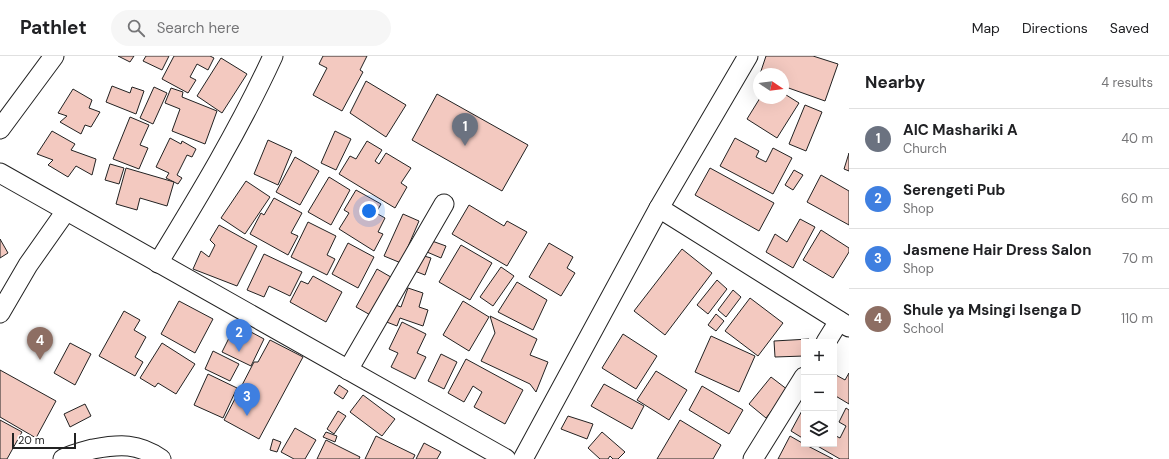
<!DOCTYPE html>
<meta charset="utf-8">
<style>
body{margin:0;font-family:"DM Sans",sans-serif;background:#f6f6f6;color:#202124}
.controls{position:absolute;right:12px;bottom:12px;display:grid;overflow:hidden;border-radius:0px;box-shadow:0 4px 16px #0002}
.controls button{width:36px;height:36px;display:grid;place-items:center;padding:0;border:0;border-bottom:1px solid #e0e0e0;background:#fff;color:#202124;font:20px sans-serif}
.compass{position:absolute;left:753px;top:12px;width:36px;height:36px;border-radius:50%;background:#fff;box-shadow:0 4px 16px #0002;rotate:103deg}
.scale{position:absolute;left:12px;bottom:10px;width:64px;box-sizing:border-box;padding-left:4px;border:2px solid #222;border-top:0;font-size:11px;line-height:14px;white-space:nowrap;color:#222;-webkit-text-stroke:3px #fff;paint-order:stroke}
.you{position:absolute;left:369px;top:155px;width:14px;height:14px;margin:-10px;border:3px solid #fff;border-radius:50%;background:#1a73e8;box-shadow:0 0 0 6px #1a73e833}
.badge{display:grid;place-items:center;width:26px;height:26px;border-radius:50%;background:#d93025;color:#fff;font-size:13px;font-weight:700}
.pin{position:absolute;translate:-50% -33px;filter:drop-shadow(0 1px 2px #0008)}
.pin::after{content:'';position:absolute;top:21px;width:14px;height:12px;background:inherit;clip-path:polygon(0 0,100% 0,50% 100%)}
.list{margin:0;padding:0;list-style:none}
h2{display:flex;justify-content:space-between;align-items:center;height:52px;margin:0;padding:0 16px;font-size:17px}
h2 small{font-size:13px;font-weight:400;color:#757577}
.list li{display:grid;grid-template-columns:26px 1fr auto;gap:12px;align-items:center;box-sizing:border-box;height:60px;padding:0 16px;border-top:1px solid #e0e0e0}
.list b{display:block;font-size:15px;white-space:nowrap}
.list p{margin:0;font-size:13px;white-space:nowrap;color:#757577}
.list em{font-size:13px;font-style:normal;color:#757577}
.icon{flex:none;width:22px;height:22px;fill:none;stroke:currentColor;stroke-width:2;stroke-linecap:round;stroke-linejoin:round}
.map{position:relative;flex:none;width:849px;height:403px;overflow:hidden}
header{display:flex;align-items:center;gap:24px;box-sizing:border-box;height:56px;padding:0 20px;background:#fff;border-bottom:1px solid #e0e0e0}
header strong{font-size:19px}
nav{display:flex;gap:22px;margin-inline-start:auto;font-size:14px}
.search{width:280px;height:36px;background:#f6f6f6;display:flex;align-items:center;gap:10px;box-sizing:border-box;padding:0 14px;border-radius:22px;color:#757577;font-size:15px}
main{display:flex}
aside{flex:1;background:#fff}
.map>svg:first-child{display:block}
.building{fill:#f3c9c0;stroke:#222}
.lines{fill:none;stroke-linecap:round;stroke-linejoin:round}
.minor-casing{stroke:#222;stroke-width:21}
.minor{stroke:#fff;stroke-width:19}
</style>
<header>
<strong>Pathlet</strong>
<div class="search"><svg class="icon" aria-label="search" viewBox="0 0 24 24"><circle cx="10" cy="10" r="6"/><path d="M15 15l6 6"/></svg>Search here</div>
<nav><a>Map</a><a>Directions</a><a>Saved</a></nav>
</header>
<main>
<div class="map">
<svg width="849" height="403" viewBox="0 0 849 403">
<rect width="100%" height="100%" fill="#fff"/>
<g class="building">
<polygon points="118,0 134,0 130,6"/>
<polygon points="146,0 169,0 162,14 143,5"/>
<polygon points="174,0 210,0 214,2 208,14 197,8 190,21 196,24 188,37 162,23"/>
<polygon points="323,0 367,0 360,14 363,16 342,55 313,39 327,12 319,8"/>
<polygon points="766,0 813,0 838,8 825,45 783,30 783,18 760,18"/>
<polygon points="221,2 247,18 222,57 197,40"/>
<polygon points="366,25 406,49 386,81 350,57"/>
<polygon points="112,30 130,37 132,31 144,35 136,58 106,46"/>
<polygon points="154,31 167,37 153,68 140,62"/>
<polygon points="171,32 183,36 182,41 217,55 205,88 172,75 180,53 165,47"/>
<polygon points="73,33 92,44 89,52 100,56 91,71 85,69 81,78 60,66 67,60 58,57"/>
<polygon points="783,37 799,47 777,82 747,63 760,42 783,42"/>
<polygon points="437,38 528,89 502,135 412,84"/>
<polygon points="805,49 822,56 806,95 789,88"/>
<polygon points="130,61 149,69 140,89 148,92 139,113 113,103"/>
<polygon points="52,75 75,88 71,94 96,103 92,119 76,110 68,121 48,109 53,104 37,98"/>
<polygon points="335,75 351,83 336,114 321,107"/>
<polygon points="170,82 181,88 182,85 196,93 192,101 187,99 177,119 182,122 178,128 166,122 169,117 156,111"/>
<polygon points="735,82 759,95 756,101 766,106 773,92 792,102 773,138 720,110"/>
<polygon points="268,84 292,95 278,129 254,118"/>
<polygon points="367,85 382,94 375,105 379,108 386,97 411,112 401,127 407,131 395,152 339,118 350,100 356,103"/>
<polygon points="849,97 849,115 844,113"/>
<polygon points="295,101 319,115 300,149 276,136"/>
<polygon points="110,108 124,112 119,128 105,124"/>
<polygon points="126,112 174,126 167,150 140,142 137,154 116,148"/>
<polygon points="710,112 774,147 759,175 695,139"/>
<polygon points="794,114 803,119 793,134 785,129"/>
<polygon points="821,119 849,135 849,169 807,146"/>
<polygon points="329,121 350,134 331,169 308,156"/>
<polygon points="246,125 270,141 245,178 221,162"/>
<polygon points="356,134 381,148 376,157 385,162 378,176 383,178 374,195 339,173 349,157 344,154"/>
<polygon points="274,142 302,157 291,177 298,180 288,199 250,178 261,157 264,159"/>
<polygon points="469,149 504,170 507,165 527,176 507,210 452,178"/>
<polygon points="403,158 419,165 401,207 384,200"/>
<polygon points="800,163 815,171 793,212 766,196 775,178 787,186"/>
<polygon points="308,166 336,180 327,199 335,203 327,219 291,201"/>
<polygon points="219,169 257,190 237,230 193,213 201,195 209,201 215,189 210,184"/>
<polygon points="821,174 849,192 849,196 833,222 803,204"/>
<polygon points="0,183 8,197 0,202"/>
<polygon points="432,185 446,190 441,202 427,196"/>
<polygon points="348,187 374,201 358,232 332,218"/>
<polygon points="549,187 573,201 567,212 575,217 561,240 529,221"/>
<polygon points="461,189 492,207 470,244 439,226"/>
<polygon points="682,193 712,217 665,279 634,255"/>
<polygon points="264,198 302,216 290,240 269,230 264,241 247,234"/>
<polygon points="417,198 431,202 425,219 412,214"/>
<polygon points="501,211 514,220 493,250 480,241"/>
<polygon points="377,213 396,224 374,261 356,251"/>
<polygon points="313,220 342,236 326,266 290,246 301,225 308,228"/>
<polygon points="717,224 727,233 708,258 697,249"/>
<polygon points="517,226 547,244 533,274 498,256"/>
<polygon points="408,232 423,237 419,251 428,254 423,270 400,262 397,270 384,265 390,247 401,251"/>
<polygon points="733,234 741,241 726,261 718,254"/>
<polygon points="750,242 783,267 758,300 725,275"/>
<polygon points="179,245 213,263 195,297 161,278"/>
<polygon points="463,245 489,261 469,295 443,279"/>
<polygon points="124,255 140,264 134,274 146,281 135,301 143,306 135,320 99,300"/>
<polygon points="716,258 724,265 716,275 708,269"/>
<polygon points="490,260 537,283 530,299 548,306 536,336 530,328 481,305 495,277"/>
<polygon points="402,266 426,278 417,297 426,301 415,323 391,311 398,297 389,293"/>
<polygon points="236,268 264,283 251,310 222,296"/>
<polygon points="623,278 657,300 636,333 602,312"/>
<polygon points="711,280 755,300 739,336 695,316"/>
<polygon points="809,283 809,286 804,286 804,300 775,301 774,285"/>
<polygon points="270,284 303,301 259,383 224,364 254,306 258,306"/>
<polygon points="70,287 91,298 75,329 54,317"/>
<polygon points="162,287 195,308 176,338 158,327 155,331 140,322"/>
<polygon points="213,295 239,308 230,325 205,313"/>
<polygon points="441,298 457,306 444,333 428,325"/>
<polygon points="466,303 523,334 505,368 474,351 482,336 473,330 464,346 448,337"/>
<polygon points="0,314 56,345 36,382 0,361"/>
<polygon points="656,315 687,334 669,364 637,344"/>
<polygon points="849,317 849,348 834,339 834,322 836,319 845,324"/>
<polygon points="208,318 237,332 223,362 194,349"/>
<polygon points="771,321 788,334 766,362 749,348"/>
<polygon points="604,328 644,350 632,373 591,350"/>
<polygon points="339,329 348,335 343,343 334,337"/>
<polygon points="702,330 743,354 729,378 689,354"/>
<polygon points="363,339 395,363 382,380 350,356"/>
<polygon points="85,348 91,360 70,371 64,358"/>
<polygon points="804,351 804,383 791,375"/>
<polygon points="846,352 849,354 849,403 840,403 814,388 834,388 834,379 840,382 846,370 839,366"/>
<polygon points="338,355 346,360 334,378 327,373"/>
<polygon points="568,360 593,368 587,383 561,373"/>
<polygon points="0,364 22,376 7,403 0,403"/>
<polygon points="680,364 721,389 713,403 657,403"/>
<polygon points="295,372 316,384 305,403 294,403 281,396"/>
<polygon points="326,376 337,380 335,386 323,381"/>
<polygon points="602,376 625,396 618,403 613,403 610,400 608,403 600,403 588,392"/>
<polygon points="376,380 415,399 413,403 365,403"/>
<polygon points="790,380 804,388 833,403 778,403"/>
<polygon points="273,383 281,386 277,396 270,394"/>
<polygon points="326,384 360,401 359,403 317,403"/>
<polygon points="424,387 441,396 437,403 416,403"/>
</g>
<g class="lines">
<defs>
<g id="minor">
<polyline points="0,73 54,0"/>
<polyline points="0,117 506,403"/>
<polyline points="659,152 849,271"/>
<path d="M158 207C199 140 240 72 273 0"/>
<polyline points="0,257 28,209 66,155"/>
<polyline points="826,286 839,265"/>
<polyline points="348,314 444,148"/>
<path d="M63 403C73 398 82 396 93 393 120 388 138 387 161 403"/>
<polyline points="523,403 659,152 748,0"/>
<polyline points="753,403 804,321"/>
</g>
</defs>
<use href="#minor" class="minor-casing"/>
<use href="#minor" class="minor"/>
</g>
</svg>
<div class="controls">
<button>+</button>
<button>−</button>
<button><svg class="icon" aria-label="layers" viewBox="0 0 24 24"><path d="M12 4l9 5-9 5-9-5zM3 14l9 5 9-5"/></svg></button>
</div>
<svg class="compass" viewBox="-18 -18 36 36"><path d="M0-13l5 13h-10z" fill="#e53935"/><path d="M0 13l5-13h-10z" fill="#757577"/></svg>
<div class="scale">20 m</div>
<div class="you"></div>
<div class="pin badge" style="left:465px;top:90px;background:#6b7280">1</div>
<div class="pin badge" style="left:239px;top:296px;background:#3f7fe0">2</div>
<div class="pin badge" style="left:247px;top:360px;background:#3f7fe0">3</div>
<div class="pin badge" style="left:40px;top:304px;background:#8d6e63">4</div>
</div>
<aside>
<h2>Nearby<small>4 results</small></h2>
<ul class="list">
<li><span class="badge" style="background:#6b7280">1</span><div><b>AIC Mashariki A</b><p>Church</p></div><em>40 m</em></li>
<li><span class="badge" style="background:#3f7fe0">2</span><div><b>Serengeti Pub</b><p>Shop</p></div><em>60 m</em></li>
<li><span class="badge" style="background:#3f7fe0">3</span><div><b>Jasmene Hair Dress Salon</b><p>Shop</p></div><em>70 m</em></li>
<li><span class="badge" style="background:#8d6e63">4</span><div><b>Shule ya Msingi Isenga D</b><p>School</p></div><em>110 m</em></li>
</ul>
</aside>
</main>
